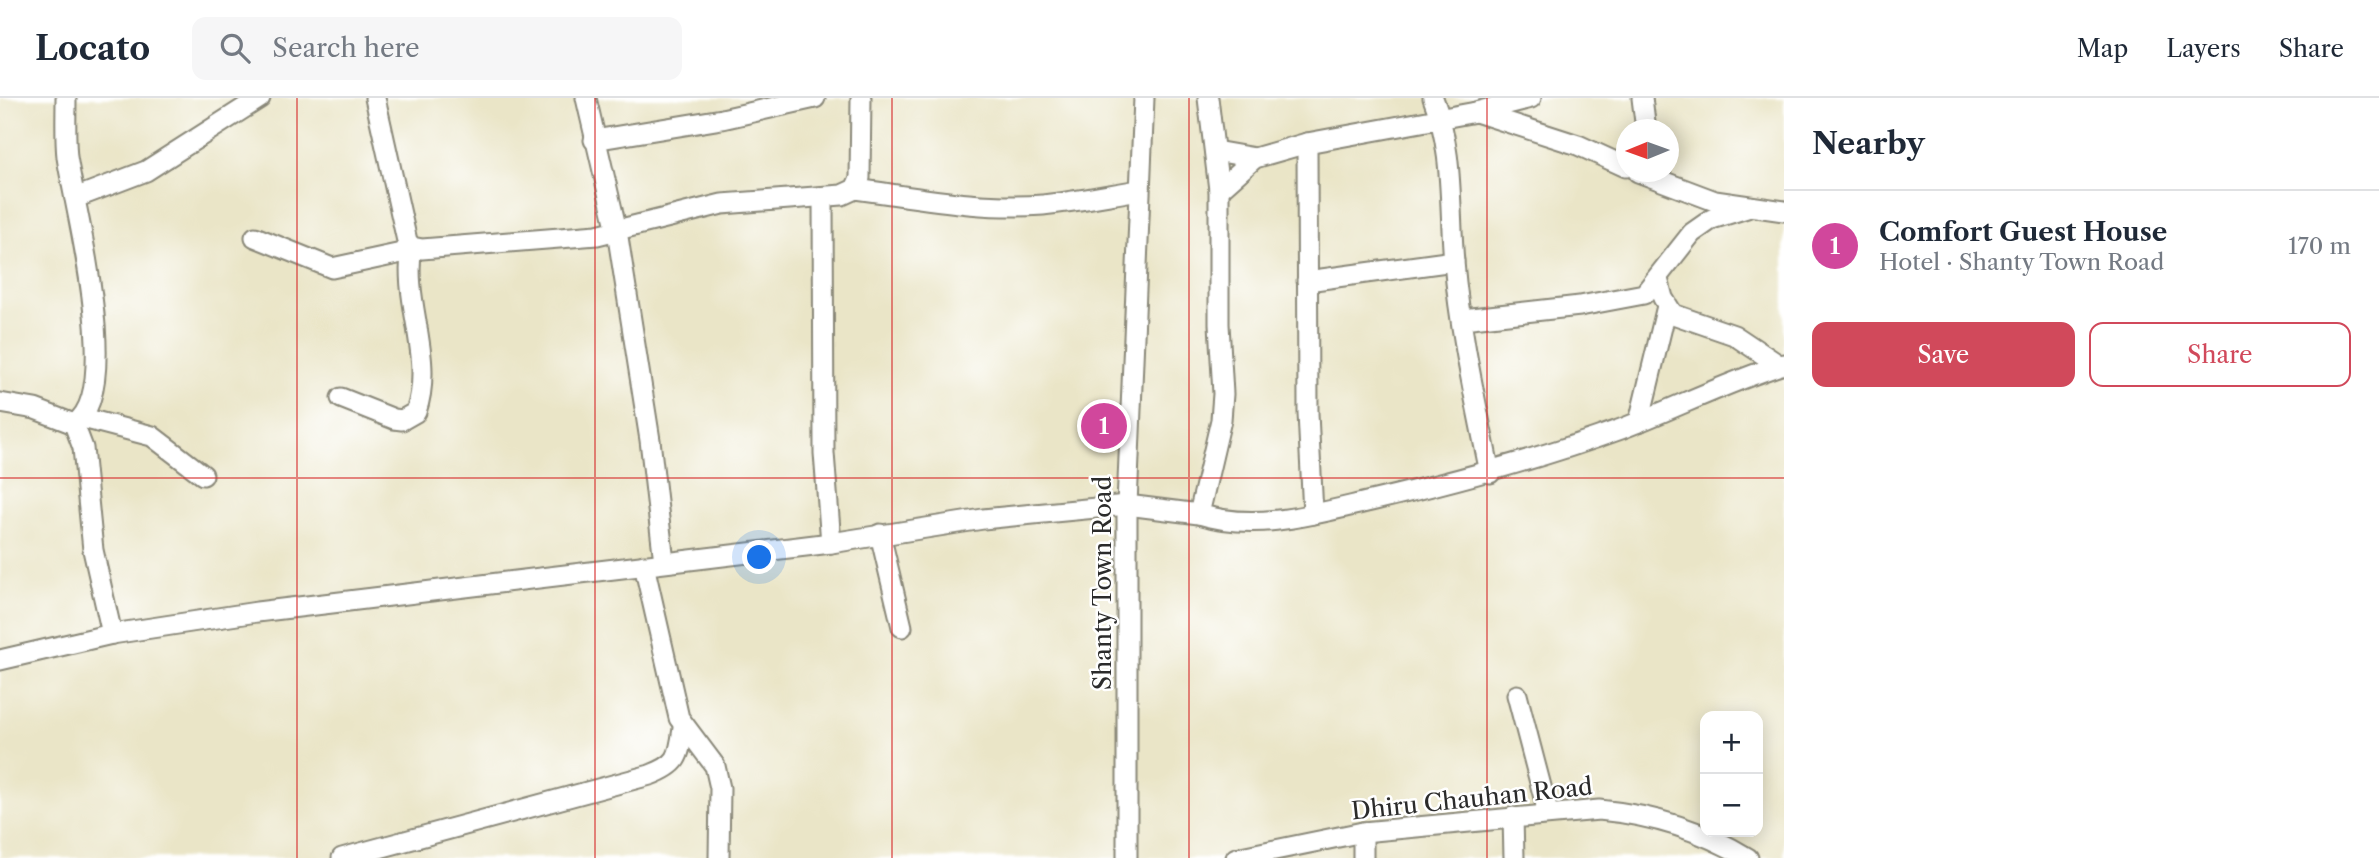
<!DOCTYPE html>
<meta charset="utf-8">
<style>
body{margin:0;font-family:"Libre Caslon Text",serif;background:#f6f6f7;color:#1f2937}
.controls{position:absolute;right:21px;bottom:21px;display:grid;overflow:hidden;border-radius:14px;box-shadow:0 4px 18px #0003}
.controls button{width:63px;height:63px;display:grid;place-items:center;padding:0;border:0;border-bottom:2px solid #e0e1e3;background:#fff;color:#1f2937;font:35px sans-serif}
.compass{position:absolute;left:1616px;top:21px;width:63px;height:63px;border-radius:50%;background:#fff;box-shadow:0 4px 18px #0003;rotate:269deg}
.you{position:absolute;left:760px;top:460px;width:24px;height:24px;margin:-18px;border:5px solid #fff;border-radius:50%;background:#1a73e8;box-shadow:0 0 0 10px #1a73e833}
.badge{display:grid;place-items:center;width:46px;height:46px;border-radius:50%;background:#d1495b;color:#fff;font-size:23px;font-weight:700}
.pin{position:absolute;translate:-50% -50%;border:4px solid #fff;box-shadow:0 2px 7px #0006}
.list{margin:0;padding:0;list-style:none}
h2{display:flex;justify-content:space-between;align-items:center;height:91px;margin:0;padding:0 28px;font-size:30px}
h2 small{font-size:23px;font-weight:400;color:#747a83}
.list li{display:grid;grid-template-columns:46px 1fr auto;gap:21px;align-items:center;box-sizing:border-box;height:112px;padding:0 28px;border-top:2px solid #e0e1e3}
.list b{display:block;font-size:26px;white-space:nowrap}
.list p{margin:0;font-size:23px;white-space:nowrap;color:#747a83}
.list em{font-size:23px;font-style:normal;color:#747a83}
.actions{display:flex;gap:14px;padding:21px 28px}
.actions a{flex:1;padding:16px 0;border:2px solid #d1495b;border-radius:14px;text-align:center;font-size:24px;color:#d1495b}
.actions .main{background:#d1495b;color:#fff}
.icon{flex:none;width:38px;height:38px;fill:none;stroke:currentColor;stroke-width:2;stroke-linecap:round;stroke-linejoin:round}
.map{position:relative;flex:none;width:1784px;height:760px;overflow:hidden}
header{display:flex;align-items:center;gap:42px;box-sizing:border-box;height:98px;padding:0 35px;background:#fff;border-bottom:2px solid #e0e1e3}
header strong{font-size:33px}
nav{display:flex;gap:38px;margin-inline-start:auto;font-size:24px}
.search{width:490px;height:63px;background:#f6f6f7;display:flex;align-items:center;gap:18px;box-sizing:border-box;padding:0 24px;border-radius:14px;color:#747a83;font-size:26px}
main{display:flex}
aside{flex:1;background:#fff}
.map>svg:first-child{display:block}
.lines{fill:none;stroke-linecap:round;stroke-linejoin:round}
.minor-casing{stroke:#8a8879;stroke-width:23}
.minor{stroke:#fff;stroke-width:19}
.grid{fill:none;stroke:#d62828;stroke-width:2;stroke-opacity:0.55}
.labels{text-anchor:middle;stroke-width:5;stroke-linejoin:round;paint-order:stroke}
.street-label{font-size:24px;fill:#2b2b2b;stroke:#fff}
</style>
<header>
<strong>Locato</strong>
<div class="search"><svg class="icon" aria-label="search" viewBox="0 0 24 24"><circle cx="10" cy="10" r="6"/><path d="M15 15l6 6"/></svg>Search here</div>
<nav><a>Map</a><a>Layers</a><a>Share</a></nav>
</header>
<main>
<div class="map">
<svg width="1784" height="760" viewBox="0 0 1784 760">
<rect width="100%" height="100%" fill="#fff"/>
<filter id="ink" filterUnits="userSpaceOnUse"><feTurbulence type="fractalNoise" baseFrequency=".0143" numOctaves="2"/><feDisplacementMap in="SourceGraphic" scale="14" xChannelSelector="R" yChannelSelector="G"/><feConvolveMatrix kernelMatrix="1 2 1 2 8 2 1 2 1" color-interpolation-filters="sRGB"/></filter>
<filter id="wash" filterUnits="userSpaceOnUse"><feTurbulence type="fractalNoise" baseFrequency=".00686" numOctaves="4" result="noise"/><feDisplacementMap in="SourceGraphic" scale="28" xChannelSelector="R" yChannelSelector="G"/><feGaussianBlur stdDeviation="1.57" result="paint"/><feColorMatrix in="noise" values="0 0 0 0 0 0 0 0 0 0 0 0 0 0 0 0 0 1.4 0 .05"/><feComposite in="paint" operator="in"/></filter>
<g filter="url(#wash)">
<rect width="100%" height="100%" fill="#eae5c7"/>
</g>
<g filter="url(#ink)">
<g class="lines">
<defs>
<g id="minor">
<path d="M66 0C66 20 65 40 67 59 75 112 124 294 74 326"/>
<polyline points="375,0 407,143 412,149 422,151 597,137 722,106 842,97 855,91 860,80 861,0"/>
<polyline points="586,0 617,133 650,342 664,464"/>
<path d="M1208 0 1219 92V226L1223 296 1221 322 1199 416C1256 434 1315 416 1371 403 1456 383 1539 361 1621 331 1676 310 1727 284 1784 266"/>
<path d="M1433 0C1454 53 1449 108 1454 164 1460 235 1476 305 1490 375"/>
<polyline points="1642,0 1646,32"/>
<polyline points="1476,14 1578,47 1626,69"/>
<polyline points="594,42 722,21 815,0"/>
<polyline points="1307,45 1308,315 1313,416"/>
<polyline points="1215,53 1255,60"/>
<polyline points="1638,74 1715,103 1784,113"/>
<path d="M855 91C917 99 980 112 1043 107 1075 104 1107 97 1139 92"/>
<polyline points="1219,92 1255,60 1307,45 1476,14 1531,0"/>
<polyline points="75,100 146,73 260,0"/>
<polyline points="823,100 824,355 831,445"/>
<polyline points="255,139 332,170 411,153"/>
<polyline points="1658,181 1663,200 1673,216 1734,237 1779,267"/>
<polyline points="1307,183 1454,163"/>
<polyline points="1462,221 1580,208 1644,196 1692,135 1712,121 1747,110"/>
<path d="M341 300 394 321 402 322 416 314C435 259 402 204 412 149"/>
<polyline points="0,305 35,311 74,326 83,350 93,452 112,536"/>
<polyline points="83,320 152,338 203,377"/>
<polyline points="1639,324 1667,208"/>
<polyline points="880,436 902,529"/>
<polyline points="644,467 679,620 715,668 720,690 719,760"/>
<polyline points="0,562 112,536 257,514 831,445 983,421 1127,407 1199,416"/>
<polyline points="1517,597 1548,715"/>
<polyline points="1513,719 1514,760"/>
<polyline points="1363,734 1363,760"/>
<path d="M342 760 650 677C679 666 679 659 683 630"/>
<polyline points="1127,760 1127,407 1144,0"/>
<path d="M1236 760 1363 734 1599 712C1653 717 1702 732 1748 760"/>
</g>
</defs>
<use href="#minor" class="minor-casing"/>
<use href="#minor" class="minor"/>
</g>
</g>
<path class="grid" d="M297 0V760M595 0V760M892 0V760M1189 0V760M1487 0V760M0 380H1784"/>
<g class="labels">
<g class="street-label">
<text transform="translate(1103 485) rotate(-90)" y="8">Shanty Town Road</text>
<text transform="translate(1472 701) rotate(-6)" y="8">Dhiru Chauhan Road</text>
</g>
</g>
</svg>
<div class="controls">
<button>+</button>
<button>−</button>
</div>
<svg class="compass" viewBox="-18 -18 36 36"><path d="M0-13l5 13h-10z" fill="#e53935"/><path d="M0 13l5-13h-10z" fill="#747a83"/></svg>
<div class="you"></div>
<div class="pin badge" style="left:1104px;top:328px;background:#d1479c">1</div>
</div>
<aside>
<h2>Nearby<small></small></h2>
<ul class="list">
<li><span class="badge" style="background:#d1479c">1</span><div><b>Comfort Guest House</b><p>Hotel · Shanty Town Road</p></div><em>170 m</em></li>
</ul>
<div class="actions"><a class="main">Save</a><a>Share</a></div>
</aside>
</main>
